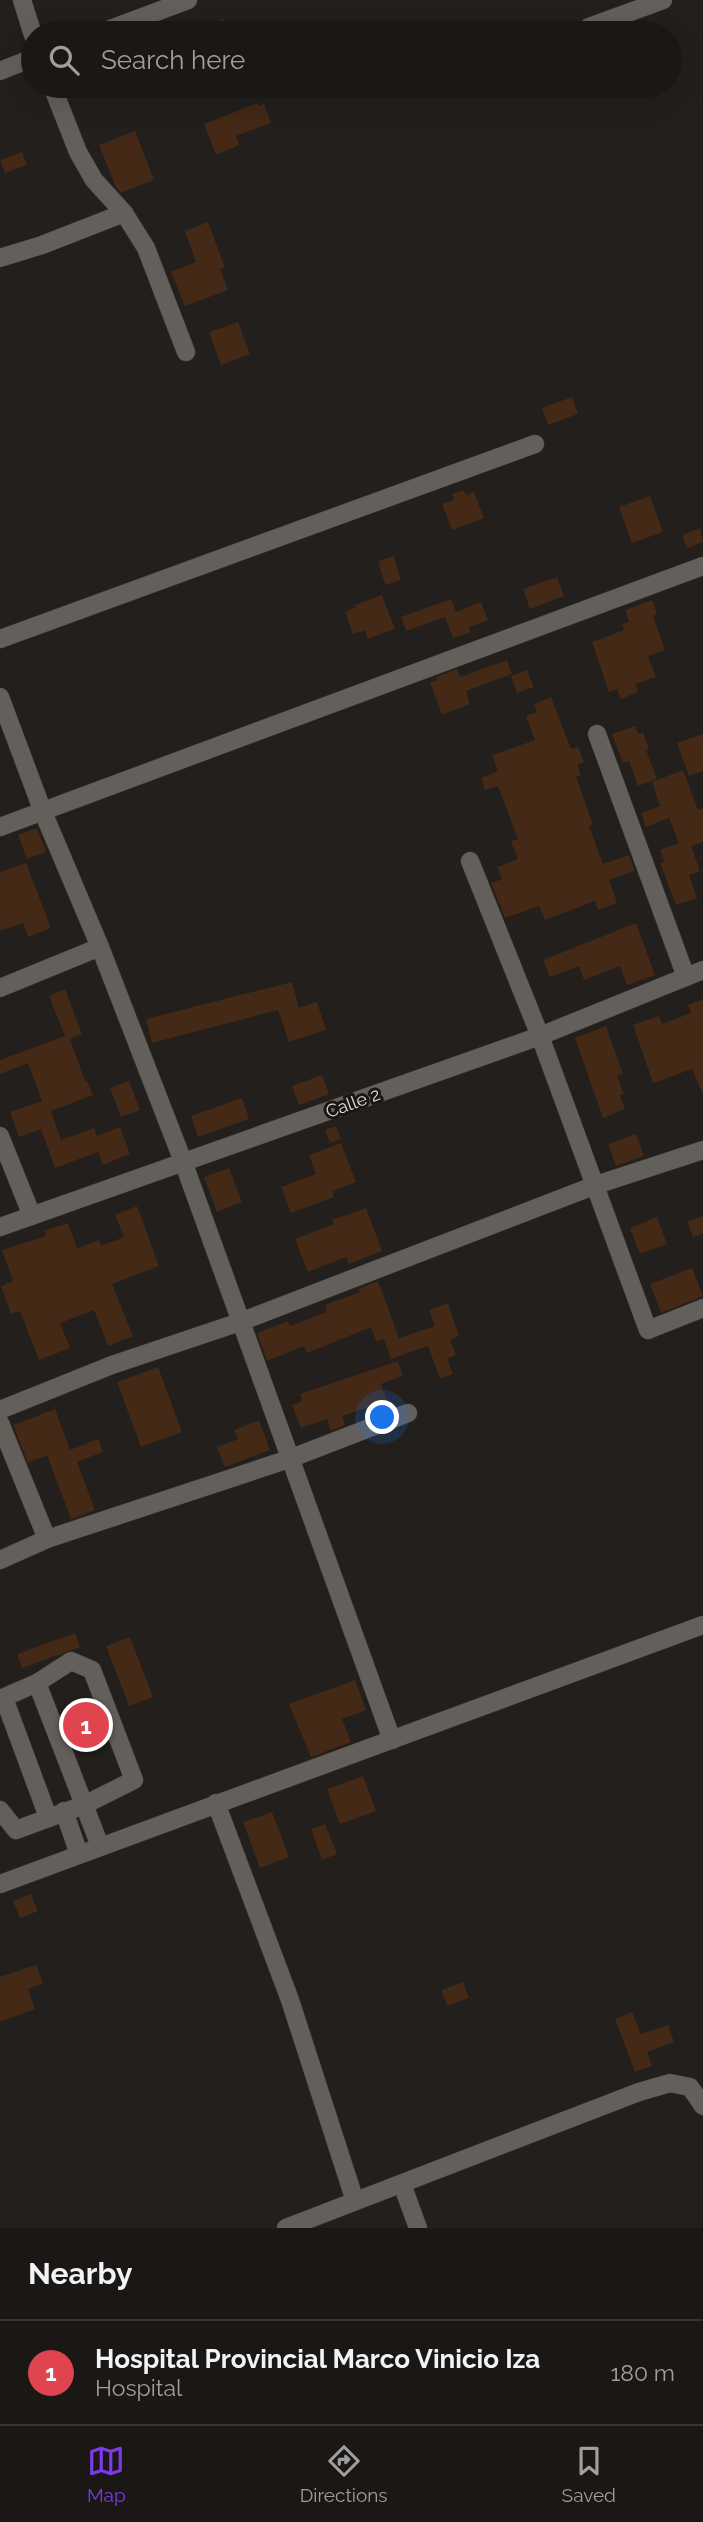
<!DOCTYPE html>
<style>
body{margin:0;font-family:Raleway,sans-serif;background:#23201e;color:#f1f3f6}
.you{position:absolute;left:383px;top:1418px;width:24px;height:24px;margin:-18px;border:5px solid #fff;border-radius:50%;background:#1a73e8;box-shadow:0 0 0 10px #1a73e833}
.badge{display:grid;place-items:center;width:46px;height:46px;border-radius:50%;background:#7c3aed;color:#fff;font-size:23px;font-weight:700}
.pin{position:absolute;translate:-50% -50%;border:4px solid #fff;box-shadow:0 2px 7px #0006}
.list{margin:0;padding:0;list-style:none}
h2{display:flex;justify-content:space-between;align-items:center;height:91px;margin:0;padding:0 28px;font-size:30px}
h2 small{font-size:23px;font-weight:400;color:#9f9fa0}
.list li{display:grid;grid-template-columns:46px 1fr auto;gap:21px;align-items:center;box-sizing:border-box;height:105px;padding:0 28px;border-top:2px solid #383634}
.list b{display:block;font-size:26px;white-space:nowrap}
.list p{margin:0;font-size:23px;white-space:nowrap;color:#9f9fa0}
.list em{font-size:23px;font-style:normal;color:#9f9fa0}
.icon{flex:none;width:38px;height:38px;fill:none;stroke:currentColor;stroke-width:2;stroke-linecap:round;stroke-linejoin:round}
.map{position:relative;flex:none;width:703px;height:2228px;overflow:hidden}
.search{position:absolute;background:#1a1715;box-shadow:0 7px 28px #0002;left:21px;right:21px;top:21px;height:77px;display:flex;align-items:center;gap:18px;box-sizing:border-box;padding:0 24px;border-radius:38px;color:#9f9fa0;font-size:26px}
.sheet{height:196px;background:#1a1715}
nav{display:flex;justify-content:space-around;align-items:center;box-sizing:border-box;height:98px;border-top:2px solid #383634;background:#1a1715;font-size:19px;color:#9f9fa0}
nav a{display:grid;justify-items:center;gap:4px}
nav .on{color:#7c3aed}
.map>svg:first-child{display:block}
.building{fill:#432916}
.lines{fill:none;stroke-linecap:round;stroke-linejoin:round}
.minor-casing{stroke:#3e3c39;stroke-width:19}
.minor{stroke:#63605b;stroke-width:18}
.labels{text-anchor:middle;stroke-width:6;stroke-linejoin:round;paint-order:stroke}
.street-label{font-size:18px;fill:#dedcd9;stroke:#191613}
</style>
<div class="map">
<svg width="703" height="2228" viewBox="0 0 703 2228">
<rect width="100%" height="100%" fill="#221f1c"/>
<g class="building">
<polygon points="223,19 228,33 188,33 187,32"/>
<polygon points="258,103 259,106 264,104 271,123 236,136 239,145 216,155 204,124"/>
<polygon points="135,131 154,180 121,193 116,187 99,145"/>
<polygon points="22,152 27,165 5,173 0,160"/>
<polygon points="208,222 225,268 220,269 228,290 185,306 171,272 196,262 185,231"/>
<polygon points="238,322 250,354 221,365 209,332"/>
<polygon points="572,397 578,414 548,425 542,408"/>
<polygon points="464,490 466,495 474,492 484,518 452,530 442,504 454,500 452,494"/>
<polygon points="650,496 663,532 632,543 619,507"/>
<polygon points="700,528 703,542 687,548 682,535"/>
<polygon points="394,556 401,580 385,585 378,561"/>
<polygon points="557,577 564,596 530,609 523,589"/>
<polygon points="382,595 395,629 368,639 365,630 353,634 345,612 356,607 355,605"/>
<polygon points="451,599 456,612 481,602 488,620 469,627 471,632 453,638 445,617 406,631 401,617"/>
<polygon points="652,600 657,614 653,616 665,650 648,656 656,677 635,684 638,692 621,699 617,689 609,692 592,642 624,630 622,624 629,622 625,610"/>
<polygon points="507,660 512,674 466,691 470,704 442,715 430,682 437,680 436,677 457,669 460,677"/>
<polygon points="527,670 534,687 517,693 511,676"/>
<polygon points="551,697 571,749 578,747 584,762 577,765 581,775 576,777 593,825 589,826 603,864 629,855 635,871 609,880 617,903 598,910 595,901 545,920 539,906 505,918 491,883 502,879 497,867 518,859 511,841 518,839 498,786 485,790 481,778 498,771 492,755 535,740 526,716 537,712 534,704"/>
<polygon points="635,726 638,734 643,732 649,749 646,750 657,779 638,786 629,761 623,763 612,734"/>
<polygon points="703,734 703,771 689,776 677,743"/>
<polygon points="683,770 698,810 703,808 703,842 691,846 700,871 689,875 697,898 676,905 660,863 664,862 660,850 679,843 669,818 646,827 641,813 660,806 652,782"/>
<polygon points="37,828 46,852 27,859 18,835"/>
<polygon points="26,863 51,928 28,937 23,923 0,931 0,872"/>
<polygon points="636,923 655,975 627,985 620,966 584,980 579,966 550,977 543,960"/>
<polygon points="292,982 299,1008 317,1002 326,1030 289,1042 278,1010 152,1043 146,1019"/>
<polygon points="65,989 82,1034 70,1039 85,1081 87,1081 93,1095 51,1111 61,1140 94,1128 97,1136 120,1127 130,1154 103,1165 98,1152 55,1168 41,1129 19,1137 10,1112 42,1101 28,1063 0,1074 0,1060 65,1036 49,996"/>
<polygon points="703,999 703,1095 692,1069 653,1083 633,1025 659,1016 662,1024 691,1013 688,1005"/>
<polygon points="606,1026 623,1074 617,1076 624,1094 620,1095 625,1109 603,1118 575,1038"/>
<polygon points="322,1075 329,1094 299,1105 292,1086"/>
<polygon points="129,1081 140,1110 121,1117 110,1088"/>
<polygon points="242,1098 249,1119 198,1137 191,1116"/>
<polygon points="336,1126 341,1139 330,1143 325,1130"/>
<polygon points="636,1134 644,1156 616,1166 608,1144"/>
<polygon points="341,1143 356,1182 332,1191 334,1197 291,1213 281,1187 316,1174 309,1155"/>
<polygon points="229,1168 242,1202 217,1212 204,1177"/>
<polygon points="137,1206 159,1266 112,1284 133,1336 108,1346 94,1310 60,1323 70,1348 39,1360 20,1311 11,1314 1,1286 13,1281 2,1250 46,1236 44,1231 68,1223 77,1248 99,1240 101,1246 124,1237 115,1215"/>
<polygon points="366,1208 382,1251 349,1264 346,1257 308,1272 295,1239 334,1224 332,1220"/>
<polygon points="703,1216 703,1234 693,1237 687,1222"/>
<polygon points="657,1217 667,1244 640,1254 630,1228"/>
<polygon points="692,1268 703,1296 661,1313 650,1284"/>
<polygon points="378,1281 399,1338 435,1326 429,1310 448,1303 459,1336 450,1340 456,1355 447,1358 453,1374 440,1379 428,1346 391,1359 384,1339 376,1341 371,1327 307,1353 304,1346 267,1361 257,1333 288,1321 290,1326 327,1312 325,1305 360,1292 358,1289"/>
<polygon points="398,1361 403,1376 381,1384 387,1401 342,1416 345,1425 331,1431 327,1419 301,1428 292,1405 302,1401 300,1394"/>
<polygon points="158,1367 182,1432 141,1447 117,1382"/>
<polygon points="55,1409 70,1450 98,1439 103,1452 77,1462 95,1510 71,1519 47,1455 28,1463 13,1425"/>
<polygon points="259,1420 270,1450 225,1467 217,1447 238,1439 234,1430"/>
<polygon points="75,1633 80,1647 22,1668 17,1654"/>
<polygon points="130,1637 153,1697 129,1706 106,1646"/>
<polygon points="355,1680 366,1710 342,1719 351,1742 311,1757 289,1704"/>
<polygon points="363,1776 376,1811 340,1824 327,1789"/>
<polygon points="272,1812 289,1857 260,1868 243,1822"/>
<polygon points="325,1824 337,1854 322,1860 311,1829"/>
<polygon points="31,1894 38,1911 20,1918 13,1901"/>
<polygon points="36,1965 43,1983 28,1989 35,2009 0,2022 0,1977"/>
<polygon points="463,1982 469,1998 447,2006 441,1990"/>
<polygon points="632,2012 641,2034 668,2025 674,2042 647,2052 652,2066 635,2072 615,2019"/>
</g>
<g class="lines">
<defs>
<g id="minor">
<polyline points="22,0 33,35"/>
<polyline points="589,27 663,0"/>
<polyline points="100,33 188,0"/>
<polyline points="0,71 33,58"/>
<polyline points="52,86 78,152 94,180 124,213 146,248 186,352"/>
<polyline points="0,258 42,245 124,213"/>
<polyline points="0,639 535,444"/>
<polyline points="0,697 43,812 100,947 184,1164 392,1740"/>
<polyline points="597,734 686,977"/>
<polyline points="0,827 703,566"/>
<polyline points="470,861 540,1036 648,1330 703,1308"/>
<polyline points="0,988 100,947"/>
<polyline points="0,1136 32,1216"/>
<polyline points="0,1227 540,1036 703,970"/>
<polyline points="0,1410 112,1365 240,1322 596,1185 703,1150"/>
<polyline points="0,1423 47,1539"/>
<polyline points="0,1560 47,1539 289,1459 408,1413"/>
<polyline points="37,1683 100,1846"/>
<polyline points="4,1698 48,1817"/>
<polyline points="0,1699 37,1683 71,1661 92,1670 134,1780 84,1805 16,1830 0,1810"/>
<polyline points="216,1803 290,2000 355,2201"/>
<polyline points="64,1811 79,1854"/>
<polyline points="0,1884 703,1625"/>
<polyline points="402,2184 418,2228"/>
<polyline points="286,2228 639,2092 670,2083 690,2087 703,2106"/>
</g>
</defs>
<use href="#minor" class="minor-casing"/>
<use href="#minor" class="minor"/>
</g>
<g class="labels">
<g class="street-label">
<text transform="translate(353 1103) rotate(-20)" y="6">Calle 2</text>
</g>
</g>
</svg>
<div class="you"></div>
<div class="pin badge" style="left:86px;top:1725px;background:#e0444e">1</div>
<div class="search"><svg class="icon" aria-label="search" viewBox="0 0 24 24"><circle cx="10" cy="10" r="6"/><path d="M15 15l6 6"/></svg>Search here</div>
</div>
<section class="sheet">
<h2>Nearby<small></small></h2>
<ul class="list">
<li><span class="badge" style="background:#e0444e">1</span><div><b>Hospital Provincial Marco Vinicio Iza</b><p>Hospital</p></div><em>180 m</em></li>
</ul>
</section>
<nav>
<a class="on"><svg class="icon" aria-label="map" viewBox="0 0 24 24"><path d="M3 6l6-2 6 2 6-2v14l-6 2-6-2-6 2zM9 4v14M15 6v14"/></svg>Map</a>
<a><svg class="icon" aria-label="directions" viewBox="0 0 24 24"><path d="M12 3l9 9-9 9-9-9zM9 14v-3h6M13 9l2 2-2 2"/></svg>Directions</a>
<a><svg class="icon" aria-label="saved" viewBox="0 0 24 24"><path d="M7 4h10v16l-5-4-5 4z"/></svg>Saved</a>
</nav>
